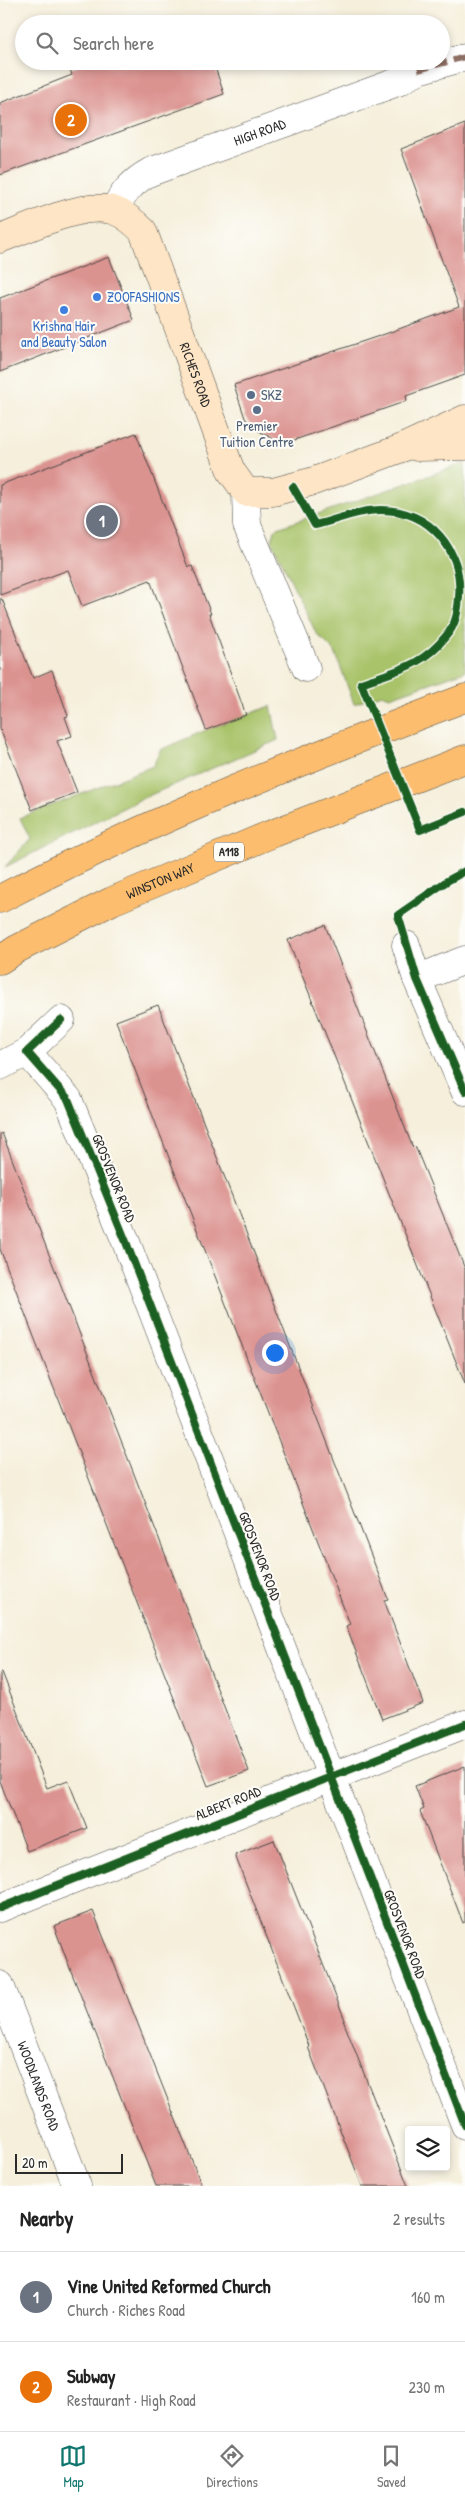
<!DOCTYPE html>
<meta charset="utf-8">
<style>
body{margin:0;font-family:"Patrick Hand",sans-serif;background:#f6f6f6;color:#222}
.controls{position:absolute;right:15px;bottom:15px;display:grid;overflow:hidden;border-radius:5px;box-shadow:0 2px 8px #0003}
.controls button{width:45px;height:45px;display:grid;place-items:center;padding:0;border:0;border-bottom:1px solid #e0e0e0;background:#fff;color:#222;font:25px sans-serif}
.scale{position:absolute;left:15px;bottom:12px;width:108px;box-sizing:border-box;padding-left:5px;border:2px solid #2b2b2b;border-top:0;font-size:14px;line-height:18px;white-space:nowrap;color:#2b2b2b;-webkit-text-stroke:4px #fdfcf7;paint-order:stroke}
.you{position:absolute;left:274px;top:1352px;width:18px;height:18px;margin:-12px;border:4px solid #fff;border-radius:50%;background:#1a73e8;box-shadow:0 0 0 8px #1a73e833}
.badge{display:grid;place-items:center;width:32px;height:32px;border-radius:50%;background:#0f766e;color:#fff;font-size:16px;font-weight:700}
.pin{position:absolute;translate:-50% -50%;border:2px solid #fff;box-shadow:0 1px 5px #0006}
.list{margin:0;padding:0;list-style:none}
h2{display:flex;justify-content:space-between;align-items:center;height:65px;margin:0;padding:0 20px;font-size:21px}
h2 small{font-size:16px;font-weight:400;color:#767676}
.list li{display:grid;grid-template-columns:32px 1fr auto;gap:15px;align-items:center;box-sizing:border-box;height:90px;padding:0 20px;border-top:1px solid #e0e0e0}
.list b{display:block;font-size:19px;white-space:nowrap}
.list p{margin:0;font-size:16px;white-space:nowrap;color:#767676}
.list em{font-size:16px;font-style:normal;color:#767676}
.icon{flex:none;width:28px;height:28px;fill:none;stroke:currentColor;stroke-width:2;stroke-linecap:round;stroke-linejoin:round}
.map{position:relative;flex:none;width:465px;height:2186px;overflow:hidden}
.search{position:absolute;background:#fff;box-shadow:0 2px 8px #0003;left:15px;right:15px;top:15px;height:55px;display:flex;align-items:center;gap:12px;box-sizing:border-box;padding:0 18px;border-radius:28px;color:#767676;font-size:19px}
.sheet{height:245px;background:#fff}
nav{display:flex;justify-content:space-around;align-items:center;box-sizing:border-box;height:70px;border-top:1px solid #e0e0e0;background:#fff;font-size:14px;color:#767676}
nav a{display:grid;justify-items:center;gap:2px}
nav .on{color:#0f766e}
.map>svg:first-child{display:block}
.green{fill:#a8c369;stroke:#6a774a}
.building{fill:#db9390}
.lines{fill:none;stroke-linecap:round;stroke-linejoin:round}
.street-casing{stroke:#494845;stroke-width:29}
.secondary-casing{stroke:#494845;stroke-width:29}
.primary-casing{stroke:#494845;stroke-width:29}
.street{stroke:#fff;stroke-width:28}
.secondary{stroke:#fee5c5;stroke-width:28}
.primary{stroke:#fcbd6e;stroke-width:28}
.quiet{stroke:#8d6e63;stroke-width:6;stroke-dasharray:12 6;stroke-linecap:butt}
.cycleway-casing{stroke:#fdfcf7;stroke-width:11}
.cycleway{stroke:#1b5e20;stroke-width:8}
.shop-dot{fill:#3f7fe0;stroke:#fdfcf7;stroke-width:2}
.service-dot{fill:#5c6f8a;stroke:#fdfcf7;stroke-width:2}
.labels{text-anchor:middle;stroke-width:4;stroke-linejoin:round;paint-order:stroke}
.shield{fill:#fdfcf7;stroke:#6a6a68;stroke-width:1}
.shield-label{font-size:12px;font-weight:bold;fill:#2b2b2b}
.street-label{font-size:14px;fill:#2b2b2b;stroke:#fdfcf7}
.shop-label{font-size:14px;fill:#366cbe;stroke:#fdfcf7;text-anchor:start}
.service-label{font-size:14px;fill:#4e5e75;stroke:#fdfcf7;text-anchor:start}
</style>
<div class="map">
<svg width="465" height="2186" viewBox="0 0 465 2186">
<rect width="100%" height="100%" fill="#fdfcf7"/>
<filter id="ink" filterUnits="userSpaceOnUse"><feTurbulence type="fractalNoise" baseFrequency=".02" numOctaves="2"/><feDisplacementMap in="SourceGraphic" scale="10" xChannelSelector="R" yChannelSelector="G"/><feConvolveMatrix kernelMatrix="1 2 1 2 8 2 1 2 1" color-interpolation-filters="sRGB"/></filter>
<filter id="wash" filterUnits="userSpaceOnUse"><feTurbulence type="fractalNoise" baseFrequency=".0096" numOctaves="4" result="noise"/><feDisplacementMap in="SourceGraphic" scale="20" xChannelSelector="R" yChannelSelector="G"/><feGaussianBlur stdDeviation="1.12" result="paint"/><feColorMatrix in="noise" values="0 0 0 0 0 0 0 0 0 0 0 0 0 0 0 0 0 1.4 0 .05"/><feComposite in="paint" operator="in"/></filter>
<g filter="url(#wash)">
<rect width="100%" height="100%" fill="#f5efdb"/>
<g class="green">
<polygon points="465,463 465,671 390,697 382,694 354,704 335,652 316,633 272,541 275,529"/>
<polygon points="271,706 278,740 141,799 5,867 30,839 20,818 153,766 160,750 206,730"/>
</g>
<g id="blocks">
<g class="building">
<polygon points="90,61 213,61 224,94 0,175 0,103 72,75 70,69"/>
<polygon points="465,124 465,375 406,396 407,401 283,444 253,428 245,418 234,385 385,334 459,307 401,149"/>
<polygon points="109,257 134,320 0,372 0,298"/>
<polygon points="136,433 188,567 192,566 211,614 209,614 246,715 206,730 150,580 82,606 68,570 0,595 0,485"/>
<polygon points="0,599 2,599 33,678 52,670 68,716 65,717 72,736 57,741 77,792 32,810 0,729"/>
<polygon points="325,925 413,1148 415,1146 465,1269 465,1384 288,940"/>
<polygon points="158,1005 388,1599 384,1600 423,1703 382,1719 346,1626 350,1624 116,1021"/>
<polygon points="2,1133 249,1771 208,1786 0,1249 0,1134"/>
<polygon points="2,1672 47,1788 68,1780 87,1828 27,1851 0,1781 0,1673"/>
<polygon points="465,1766 465,1922 463,1923 420,1811 424,1809 415,1786"/>
<polygon points="274,1840 345,2020 343,2020 408,2186 362,2186 308,2047 309,2046 235,1855"/>
<polygon points="93,1911 111,1956 202,2186 156,2186 71,1971 54,1926"/>
</g>
</g>
</g>
<g filter="url(#ink)">
<use href="#blocks" fill-opacity="0" stroke="#494845" stroke-width="1"/>
<g class="lines">
<defs>
<g id="street">
<path id="s1" d="M114 210C123 193 133 181 150 172L400 81 418 70 465 57"/>
<polyline points="246,492 247,525 306,668"/>
<polyline points="406,945 417,979 465,1091"/>
<polyline points="417,979 465,960"/>
<polyline points="61,1020 27,1052 68,1099 126,1242 465,2125"/>
<polyline points="0,1066 27,1052"/>
<polyline points="0,1908 465,1724"/>
<path id="s2" d="M0 1985 77 2186"/>
</g>
<g id="secondary">
<path id="s3" d="M0 239C29 228 85 200 115 211 126 215 135 223 143 231L231 471 246 492H273L314 481 402 448 465 419"/>
<polyline points="417,447 465,446"/>
</g>
<g id="primary">
<path d="M0 899C150 820 307 758 465 698"/>
<path id="s4" d="M0 960 17 949 112 901 269 835 465 759"/>
</g>
</defs>
<use href="#street" class="street-casing"/>
<use href="#secondary" class="secondary-casing"/>
<use href="#primary" class="primary-casing"/>
<use href="#street" class="street"/>
<use href="#secondary" class="secondary"/>
<use href="#primary" class="primary"/>
<polyline class="quiet" points="418,70 465,57"/>
<defs>
<g id="cycleway">
<path d="M293 487 315 525C337 520 358 510 381 510 430 510 463 550 459 597 458 611 456 625 446 636 423 666 395 671 361 683L420 830 465 812"/>
<polyline points="465,871 447,881 398,915 417,979 465,1091"/>
<polyline points="61,1020 27,1052 68,1099 126,1242 465,2125"/>
<polyline points="0,1908 465,1724"/>
</g>
</defs>
<use href="#cycleway" class="cycleway-casing"/>
<use href="#cycleway" class="cycleway"/>
</g>
</g>
<g class="shop-dot">
<circle cx="97" cy="297" r="5"/>
<circle cx="64" cy="310" r="5"/>
</g>
<g class="service-dot">
<circle cx="251" cy="395" r="5"/>
<circle cx="257" cy="410" r="5"/>
</g>
<g class="labels">
<rect class="shield" x="214" y="842.5" width="30" height="19" rx="4"/>
<g class="shield-label">
<text x="229" y="856">A118</text>
</g>
<g class="street-label">
<text dy="5" stroke="none"><textPath href="#s1" startOffset="170">HIGH ROAD</textPath></text>
<text dy="5" stroke="none"><textPath href="#s3" startOffset="308">RICHES ROAD</textPath></text>
<text dy="5" stroke="none"><textPath href="#s4" startOffset="179">WINSTON WAY</textPath></text>
<text transform="translate(114 1178) rotate(68)" y="5">GROSVENOR ROAD</text>
<text transform="translate(260 1556) rotate(69)" y="5">GROSVENOR ROAD</text>
<text transform="translate(228 1803) rotate(-22)" y="5">ALBERT ROAD</text>
<text transform="translate(405 1934) rotate(69)" y="5">GROSVENOR ROAD</text>
<text dy="5" stroke="none"><textPath href="#s2" startOffset="108">WOODLANDS ROAD</textPath></text>
</g>
<g class="shop-label">
<text x="107" y="302">ZOOFASHIONS</text>
<text x="64" y="331" text-anchor="middle">Krishna Hair<tspan x="64" dy="16">and Beauty Salon</tspan></text>
</g>
<g class="service-label">
<text x="261" y="400">SKZ</text>
<text x="257" y="431" text-anchor="middle">Premier<tspan x="257" dy="16">Tuition Centre</tspan></text>
</g>
</g>
</svg>
<div class="controls">
<button><svg class="icon" aria-label="layers" viewBox="0 0 24 24"><path d="M12 4l9 5-9 5-9-5zM3 14l9 5 9-5"/></svg></button>
</div>
<div class="scale">20 m</div>
<div class="you"></div>
<div class="pin badge" style="left:102px;top:521px;background:#6b7280">1</div>
<div class="pin badge" style="left:71px;top:120px;background:#e8710a">2</div>
<div class="search"><svg class="icon" aria-label="search" viewBox="0 0 24 24"><circle cx="10" cy="10" r="6"/><path d="M15 15l6 6"/></svg>Search here</div>
</div>
<section class="sheet">
<h2>Nearby<small>2 results</small></h2>
<ul class="list">
<li><span class="badge" style="background:#6b7280">1</span><div><b>Vine United Reformed Church</b><p>Church · Riches Road</p></div><em>160 m</em></li>
<li><span class="badge" style="background:#e8710a">2</span><div><b>Subway</b><p>Restaurant · High Road</p></div><em>230 m</em></li>
</ul>
</section>
<nav>
<a class="on"><svg class="icon" aria-label="map" viewBox="0 0 24 24"><path d="M3 6l6-2 6 2 6-2v14l-6 2-6-2-6 2zM9 4v14M15 6v14"/></svg>Map</a>
<a><svg class="icon" aria-label="directions" viewBox="0 0 24 24"><path d="M12 3l9 9-9 9-9-9zM9 14v-3h6M13 9l2 2-2 2"/></svg>Directions</a>
<a><svg class="icon" aria-label="saved" viewBox="0 0 24 24"><path d="M7 4h10v16l-5-4-5 4z"/></svg>Saved</a>
</nav>
